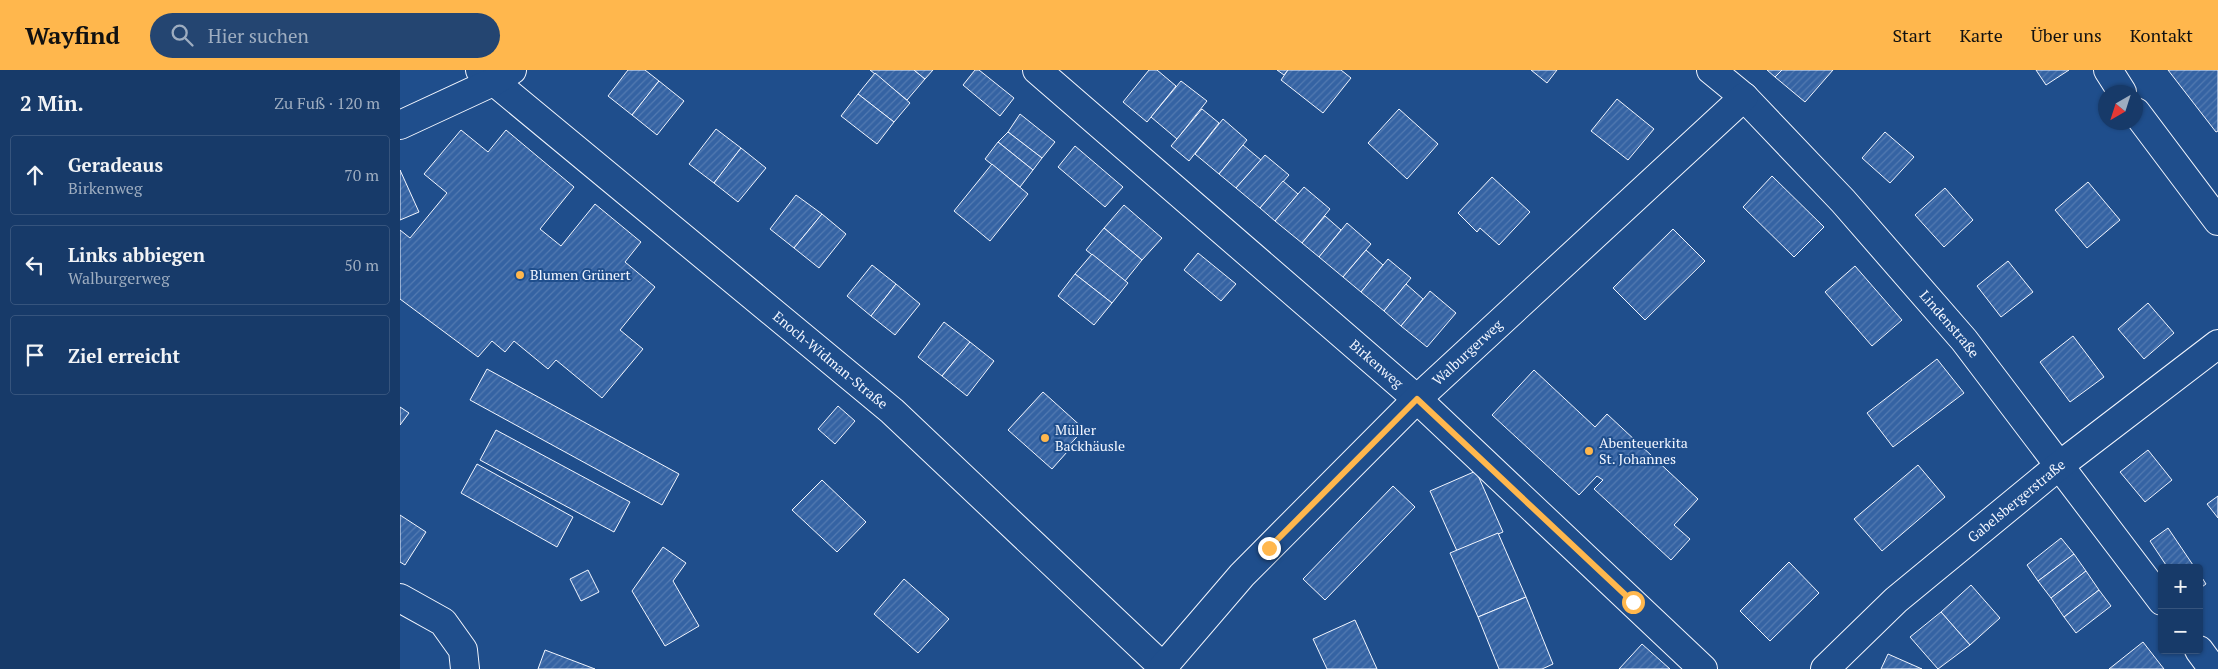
<!DOCTYPE html>
<html lang="de">
<meta charset="utf-8">
<style>
body{margin:0;font-family:"PT Serif",serif;background:#244571;color:#f1f3f6}
.controls{position:absolute;right:15px;bottom:15px;display:grid;overflow:hidden;border-radius:5px;box-shadow:0 1px 4px #0004}
.controls button{width:45px;height:45px;display:grid;place-items:center;padding:0;border:0;border-bottom:1px solid #36547d;background:#173a69;color:#f1f3f6;font:25px sans-serif}
.compass{position:absolute;left:1698px;top:15px;width:45px;height:45px;border-radius:50%;background:#173a69;box-shadow:0 1px 4px #0004;rotate:219deg}
.stop{position:absolute;width:15px;height:15px;margin:-11px;border:4px solid #ffb74d;border-radius:50%;background:#fff}
.stop.end{background:#ffb74d;border-color:#fff;box-shadow:0 1px 5px #0008}
.list{margin:0;padding:0;list-style:none}
h2{display:flex;justify-content:space-between;align-items:center;height:65px;margin:0;padding:0 20px;font-size:21px}
h2 small{font-size:16px;font-weight:400;color:#9eadc0}
.list li{display:grid;grid-template-columns:32px 1fr auto;gap:15px;align-items:center;box-sizing:border-box;height:80px;margin:0 10px 10px;padding:0 10px;border:1px solid #36547d;border-radius:5px}
.list b{display:block;font-size:19px;white-space:nowrap}
.list p{margin:0;font-size:16px;white-space:nowrap;color:#9eadc0}
.list em{font-size:16px;font-style:normal;color:#9eadc0}
.icon{flex:none;width:28px;height:28px;fill:none;stroke:currentColor;stroke-width:2;stroke-linecap:round;stroke-linejoin:round}
.map{position:relative;flex:none;width:1818px;height:599px;overflow:hidden}
header{display:flex;align-items:center;gap:30px;box-sizing:border-box;height:70px;padding:0 25px;background:#ffb74d;color:#111}
header strong{font-size:24px}
nav{display:flex;gap:28px;margin-inline-start:auto;font-size:18px}
.search{width:350px;height:45px;background:#244571;display:flex;align-items:center;gap:12px;box-sizing:border-box;padding:0 18px;border-radius:28px;color:#9eadc0;font-size:19px}
main{display:flex}
aside{flex:1;background:#173a69}
.map>svg:first-child{display:block}
.building{fill:url(#building-hatch);stroke:#f2f6ff}
.lines{fill:none;stroke-linecap:round;stroke-linejoin:round}
.minor-casing{stroke:#f2f6ff;stroke-width:30}
.minor{stroke:#1f4e8c;stroke-width:28}
.route{stroke:#ffb74d;stroke-width:6}
.poi-dot{fill:#ffb74d;stroke:#1f4e8c;stroke-width:2}
.labels{text-anchor:middle;stroke-width:4;stroke-linejoin:round;paint-order:stroke}
.poi-label{font-size:14px;fill:#f2f6ff;stroke:#1f4e8c;text-anchor:start}
.street-label{font-size:14px;fill:#f2f6ff;stroke:#1f4e8c}
</style>
<header>
<strong>Wayfind</strong>
<div class="search"><svg class="icon" aria-label="search" viewBox="0 0 24 24"><circle cx="10" cy="10" r="6"/><path d="M15 15l6 6"/></svg>Hier suchen</div>
<nav><a>Start</a><a>Karte</a><a>Über uns</a><a>Kontakt</a></nav>
</header>
<main>
<aside>
<h2>2 Min.<small>Zu Fuß · 120 m</small></h2>
<ul class="list">
<li><svg class="icon" aria-label="ahead" viewBox="0 0 24 24"><path d="M12 20V5M6 11l6-6 6 6"/></svg><div><b>Geradeaus</b><p>Birkenweg</p></div><em>70 m</em></li>
<li><svg class="icon" aria-label="left" viewBox="0 0 24 24"><path d="M17 20v-9H6M10 6l-5 5 5 5"/></svg><div><b>Links abbiegen</b><p>Walburgerweg</p></div><em>50 m</em></li>
<li><svg class="icon" aria-label="arrive" viewBox="0 0 24 24"><path d="M6 21V4h12l-3 4 3 4H6"/></svg><div><b>Ziel erreicht</b></div></li>
</ul>
</aside>
<div class="map">
<svg width="1818" height="599" viewBox="0 0 1818 599">
<defs>
<pattern id="building-hatch" width="6" height="6" patternUnits="userSpaceOnUse" patternTransform="scale(1.25)"><rect width="6" height="6" fill="#3563a3"/><path d="M-1 1l2-2M0 6l6-6M5 7l2-2" fill="none" stroke="#537ab1"/></pattern>
</defs>
<rect width="100%" height="100%" fill="#1f4e8c"/>
<g class="building">
<polygon points="228,0 245,0 259,11 232,45 208,26"/>
<polygon points="470,0 514,0 525,9 507,30"/>
<polygon points="514,0 533,0 525,9"/>
<polygon points="575,0 579,0 614,28 600,46 563,15"/>
<polygon points="749,0 757,0 776,16 747,52 723,32"/>
<polygon points="877,0 888,0 884,5"/>
<polygon points="888,0 941,0 951,8 923,43 881,10"/>
<polygon points="1131,0 1157,0 1147,13"/>
<polygon points="1367,0 1382,0 1375,7"/>
<polygon points="1382,0 1433,0 1405,32 1375,7"/>
<polygon points="1636,0 1669,0 1646,15"/>
<polygon points="1768,0 1818,0 1818,61 1816,62"/>
<polygon points="475,3 510,33 494,52 458,24"/>
<polygon points="259,11 284,31 257,65 232,45"/>
<polygon points="781,11 807,31 777,69 751,47"/>
<polygon points="458,24 494,52 477,74 441,46"/>
<polygon points="1217,29 1254,59 1228,90 1191,61"/>
<polygon points="802,39 819,53 789,91 771,76"/>
<polygon points="999,39 1038,74 1007,109 968,73"/>
<polygon points="620,44 655,72 642,88 608,62"/>
<polygon points="823,49 847,70 819,104 795,84"/>
<polygon points="316,59 341,78 314,113 289,94"/>
<polygon points="61,60 88,82 106,60 174,117 140,159 161,176 195,134 241,172 225,192 255,217 220,260 243,279 202,328 156,290 148,299 114,271 105,282 92,271 78,287 0,229 0,160 10,168 47,123 24,104"/>
<polygon points="608,62 642,88 633,100 598,72"/>
<polygon points="1485,62 1514,87 1490,113 1462,88"/>
<polygon points="598,72 633,100 620,117 585,89"/>
<polygon points="843,75 861,90 836,118 819,104"/>
<polygon points="675,76 723,117 705,137 658,97"/>
<polygon points="341,78 366,98 338,132 314,113"/>
<polygon points="865,85 889,105 860,138 836,118"/>
<polygon points="592,94 628,124 590,171 554,141"/>
<polygon points="0,100 19,142 0,150"/>
<polygon points="1372,106 1424,157 1394,187 1343,137"/>
<polygon points="1092,107 1130,142 1099,175 1080,158 1077,162 1058,143"/>
<polygon points="883,111 898,124 875,151 860,138"/>
<polygon points="1688,112 1720,150 1687,178 1655,140"/>
<polygon points="904,117 930,139 902,173 875,151"/>
<polygon points="1545,118 1573,150 1544,177 1515,145"/>
<polygon points="396,125 422,144 394,178 370,159"/>
<polygon points="724,135 762,168 742,190 704,158"/>
<polygon points="422,144 446,164 419,198 394,178"/>
<polygon points="925,146 941,160 919,187 902,173"/>
<polygon points="947,153 971,174 943,207 919,187"/>
<polygon points="704,158 742,190 725,211 686,180"/>
<polygon points="1273,159 1305,191 1245,250 1213,218"/>
<polygon points="966,180 983,195 961,222 943,207"/>
<polygon points="798,183 836,214 821,231 784,200"/>
<polygon points="692,184 728,213 712,233 675,204"/>
<polygon points="988,189 1011,208 984,241 961,222"/>
<polygon points="1608,191 1633,222 1601,247 1577,216"/>
<polygon points="472,195 496,214 471,246 447,226"/>
<polygon points="1455,196 1502,250 1472,276 1425,222"/>
<polygon points="675,204 712,233 694,255 658,226"/>
<polygon points="496,214 520,234 495,265 471,246"/>
<polygon points="1006,214 1023,229 1001,256 984,241"/>
<polygon points="1030,221 1056,243 1027,277 1001,256"/>
<polygon points="1748,233 1774,263 1744,289 1718,259"/>
<polygon points="544,252 570,272 542,306 518,287"/>
<polygon points="1673,266 1704,307 1670,332 1640,292"/>
<polygon points="570,272 594,291 567,326 542,306"/>
<polygon points="1537,289 1564,323 1493,377 1467,343"/>
<polygon points="87,299 279,404 262,435 70,330"/>
<polygon points="1134,300 1195,357 1207,344 1298,429 1274,455 1290,469 1271,490 1194,419 1203,410 1197,406 1179,425 1092,345"/>
<polygon points="643,322 684,359 665,380 667,382 652,399 608,360"/>
<polygon points="438,336 455,351 435,374 418,359"/>
<polygon points="0,337 9,343 0,355"/>
<polygon points="96,360 230,432 214,462 80,390"/>
<polygon points="1748,380 1772,410 1745,432 1720,402"/>
<polygon points="77,394 173,447 157,477 61,423"/>
<polygon points="1518,395 1545,427 1482,481 1454,449"/>
<polygon points="1076,401 1103,462 1057,481 1030,421"/>
<polygon points="422,410 466,452 437,482 392,440"/>
<polygon points="993,416 1015,437 925,530 903,509"/>
<polygon points="1818,426 1818,448 1807,434"/>
<polygon points="0,445 26,462 5,495 0,492"/>
<polygon points="1768,458 1795,498 1768,498 1750,471"/>
<polygon points="1098,463 1126,527 1078,547 1050,483"/>
<polygon points="1661,468 1674,484 1638,511 1627,495"/>
<polygon points="263,477 286,493 273,511 299,556 265,576 232,521"/>
<polygon points="1674,484 1686,501 1651,528 1638,511"/>
<polygon points="1389,492 1419,523 1370,571 1340,541"/>
<polygon points="188,500 199,522 181,531 170,509"/>
<polygon points="1686,501 1699,520 1664,547 1651,528"/>
<polygon points="1799,503 1806,514 1799,519"/>
<polygon points="504,509 549,549 518,583 474,544"/>
<polygon points="1571,515 1600,548 1570,575 1541,542"/>
<polygon points="1699,520 1711,536 1676,563 1664,547"/>
<polygon points="1126,527 1153,594 1142,599 1099,599 1078,547"/>
<polygon points="1541,542 1570,575 1538,599 1510,567"/>
<polygon points="955,550 977,599 927,599 913,569"/>
<polygon points="1743,572 1764,599 1709,599"/>
<polygon points="1242,574 1270,599 1219,599"/>
<polygon points="145,580 195,599 138,599"/>
<polygon points="1488,584 1522,599 1481,599"/>
</g>
<g class="lines">
<defs>
<g id="minor">
<path id="s1" d="M80 0 492 341 765 599"/>
<path id="s2" d="M637 0 1017 329 1303 599"/>
<path id="s3" d="M1311 0 1344 27 1443 131 1564 270 1762 531"/>
<polyline points="1708,0 1722,22"/>
<polyline points="1736,42 1818,151"/>
<polyline points="0,55 95,11 112,0"/>
<polyline points="0,528 43,552 63,580 65,599"/>
<polyline points="1799,580 1813,599"/>
<path id="s4" d="M763 597 842 505 1017 329 1344 27"/>
<path id="s5" d="M1425 599 1496 530 1660 395 1818 274"/>
</g>
</defs>
<use href="#minor" class="minor-casing"/>
<use href="#minor" class="minor"/>
</g>
<g class="lines">
<polyline class="route" points="869,478 1017,329 1233,532"/>
</g>
<g class="poi-dot">
<circle cx="120" cy="205" r="5"/>
<circle cx="645" cy="368" r="5"/>
<circle cx="1189" cy="381" r="5"/>
</g>
<g class="labels">
<g class="poi-label">
<text x="130" y="210">Blumen Grünert</text>
<text x="655" y="365">Müller<tspan x="655" dy="16">Backhäusle</tspan></text>
<text x="1199" y="378">Abenteuerkita<tspan x="1199" dy="16">St. Johannes</tspan></text>
</g>
<g class="street-label">
<text dy="5" stroke="none"><textPath href="#s3" startOffset="349">Lindenstraße</textPath></text>
<text dy="5" stroke="none"><textPath href="#s4" startOffset="438">Walburgerweg</textPath></text>
<text dy="5" stroke="none"><textPath href="#s1" startOffset="455">Enoch-Widman-Straße</textPath></text>
<text dy="5" stroke="none"><textPath href="#s2" startOffset="449">Birkenweg</textPath></text>
<text dy="5" stroke="none"><textPath href="#s5" startOffset="255">Gabelsbergerstraße</textPath></text>
</g>
</g>
</svg>
<div class="controls">
<button>+</button>
<button>−</button>
</div>
<svg class="compass" viewBox="-18 -18 36 36"><path d="M0-13l5 13h-10z" fill="#e53935"/><path d="M0 13l5-13h-10z" fill="#9eadc0"/></svg>
<div class="stop" style="left:1233px;top:532px"></div>
<div class="stop end" style="left:869px;top:478px"></div>
</div>
</main>
